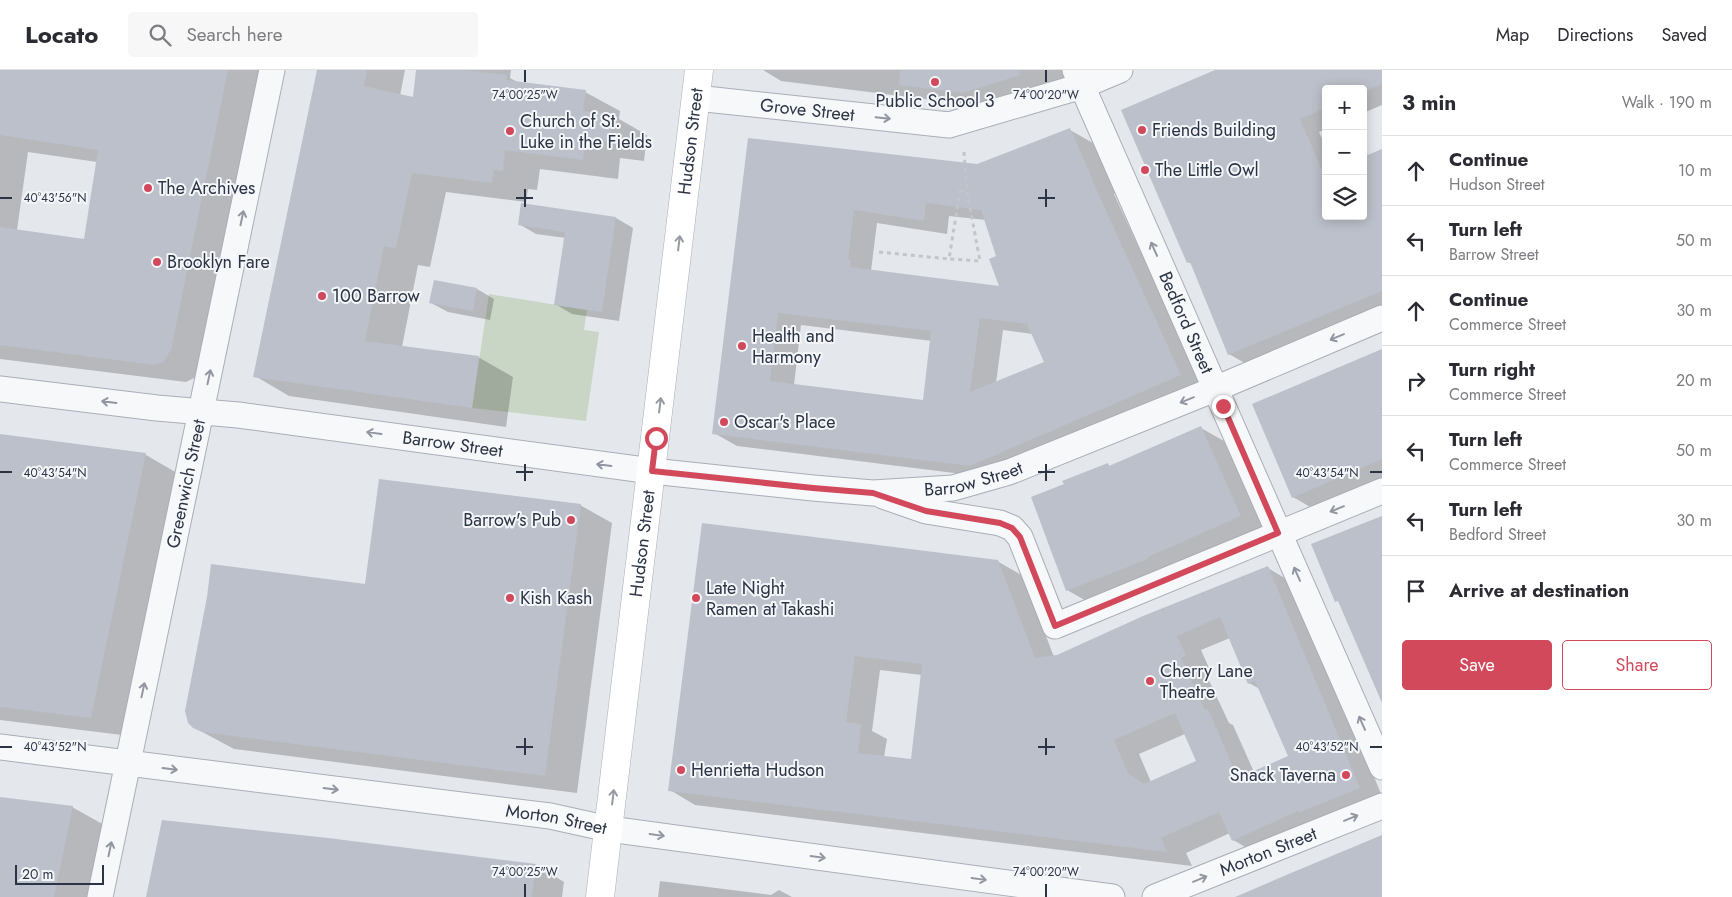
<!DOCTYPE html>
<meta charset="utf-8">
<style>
body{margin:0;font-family:Jost,sans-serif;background:#f7f7f7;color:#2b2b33}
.controls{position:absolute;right:15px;top:15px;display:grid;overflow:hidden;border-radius:5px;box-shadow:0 2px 12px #0003}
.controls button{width:45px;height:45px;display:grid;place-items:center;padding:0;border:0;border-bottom:1px solid #e1e1e2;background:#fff;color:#2b2b33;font:25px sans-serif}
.scale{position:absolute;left:15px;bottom:12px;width:89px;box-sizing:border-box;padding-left:5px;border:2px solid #2b3445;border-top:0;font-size:14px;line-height:18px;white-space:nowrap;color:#2b3445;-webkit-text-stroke:4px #f4f6f9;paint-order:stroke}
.stop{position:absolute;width:15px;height:15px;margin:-11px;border:4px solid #d1495b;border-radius:50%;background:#fff}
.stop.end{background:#d1495b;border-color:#fff;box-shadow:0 1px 5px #0008}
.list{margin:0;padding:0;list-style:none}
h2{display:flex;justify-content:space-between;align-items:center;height:65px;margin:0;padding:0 20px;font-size:21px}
h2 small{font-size:16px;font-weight:400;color:#7c7c81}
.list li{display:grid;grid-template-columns:32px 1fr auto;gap:15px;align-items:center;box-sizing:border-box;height:70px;padding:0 20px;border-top:1px solid #e1e1e2}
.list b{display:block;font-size:19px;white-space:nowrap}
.list p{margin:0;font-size:16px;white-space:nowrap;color:#7c7c81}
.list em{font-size:16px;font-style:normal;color:#7c7c81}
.actions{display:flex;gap:10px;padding:15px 20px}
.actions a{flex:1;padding:11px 0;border:1px solid #d1495b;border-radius:5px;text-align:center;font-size:18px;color:#d1495b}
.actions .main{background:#d1495b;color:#fff}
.icon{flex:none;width:28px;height:28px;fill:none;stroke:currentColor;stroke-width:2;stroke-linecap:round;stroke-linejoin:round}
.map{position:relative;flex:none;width:1382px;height:827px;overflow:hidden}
header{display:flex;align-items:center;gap:30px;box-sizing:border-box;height:70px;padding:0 25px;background:#fff;border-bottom:1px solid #e1e1e2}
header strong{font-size:24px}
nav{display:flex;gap:28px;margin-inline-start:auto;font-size:18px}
.search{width:350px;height:45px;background:#f7f7f7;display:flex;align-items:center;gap:12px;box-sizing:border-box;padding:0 18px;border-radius:5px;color:#7c7c81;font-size:19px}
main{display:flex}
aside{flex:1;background:#fff}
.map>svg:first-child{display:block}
.green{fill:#c9d6c5}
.shadow{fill:#0003;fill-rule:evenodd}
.building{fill:#bbc0ca;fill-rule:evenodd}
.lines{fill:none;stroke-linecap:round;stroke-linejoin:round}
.minor-casing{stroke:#a9aeb7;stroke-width:27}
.secondary-casing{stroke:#a9aeb7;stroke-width:29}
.path{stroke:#c2c5cb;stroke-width:3;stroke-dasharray:4 4;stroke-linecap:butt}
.minor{stroke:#f7f8fa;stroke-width:25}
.secondary{stroke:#fff;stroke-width:28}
.oneway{stroke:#9196a0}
.oneway2{stroke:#959aa2}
.route{stroke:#d1495b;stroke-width:6}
.ticks{fill:none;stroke:#2b3445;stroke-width:2}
.poi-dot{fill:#d1495b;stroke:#f4f6f9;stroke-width:2}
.labels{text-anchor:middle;stroke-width:4;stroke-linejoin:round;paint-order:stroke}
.poi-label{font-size:18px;fill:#2b3445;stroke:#f4f6f9;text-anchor:start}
.street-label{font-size:18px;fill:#2b3445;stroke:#f4f6f9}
.ticks-label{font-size:12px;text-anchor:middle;fill:#2b3445;stroke:#f4f6f9;stroke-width:4;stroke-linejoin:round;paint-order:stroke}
</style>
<header>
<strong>Locato</strong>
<div class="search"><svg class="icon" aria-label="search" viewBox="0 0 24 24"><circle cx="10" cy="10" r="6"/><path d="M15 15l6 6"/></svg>Search here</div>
<nav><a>Map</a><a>Directions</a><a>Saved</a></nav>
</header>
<main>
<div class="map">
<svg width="1382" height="827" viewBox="0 0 1382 827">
<rect width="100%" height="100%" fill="#e4e7ec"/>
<polygon class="green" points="489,224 587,240 584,260 599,262 586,351 472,338"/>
<g class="shadow">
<path d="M0 0H262L198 306 186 312 0 289ZM28 82 97 92 85 170 17 160Z"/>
<polygon points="319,0 405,0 400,26 414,29 418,0 511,0 510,8 519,13 585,22 620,41 619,49 647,65 644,91 620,88 618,109 540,99 537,120 528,119 526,132 446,122 430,197 418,195 402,277 478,287 513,307 506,357 289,326 255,306"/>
<polygon points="763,0 1065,0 1069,11 989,37 781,11"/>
<polygon points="1218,0 1382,0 1382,35 1363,43 1363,19 1326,19 1326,59 1319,62 1326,77 1326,146 1363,146 1382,81 1382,240 1248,295 1229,284 1192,194 1188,192"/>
<path d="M1070 60 1093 73 1116 123 1114 124 1204 319 994 408 737 376 714 363 749 70 977 96ZM949 146 986 150 997 187 1001 217 871 201 877 153 947 164ZM801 255 932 271 924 332 794 315ZM1003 260 1033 264 1045 293 996 313Z"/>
<polygon points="616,148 633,158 619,251 572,244 555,234 566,168 536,164 519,154"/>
<polygon points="477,219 494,229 490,250 448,242 431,233"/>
<polygon points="1382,280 1382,413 1317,441 1293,427"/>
<polygon points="1201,358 1224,371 1264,460 1090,533 1067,520 1065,415 1108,395 1112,397"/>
<polygon points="0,366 146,385 177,403 122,665 0,650"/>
<polygon points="580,435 612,453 577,723 234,679 193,657 367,515"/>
<path d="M703 454 997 491 1023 506 1054 587 1268 498 1293 513 1382 726 1258 784 1233 770 1230 763 1186 783 1192 796 695 735 670 720ZM1230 568 1249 613 1260 619 1289 687 1254 702 1233 655 1229 653 1205 602 1210 600 1201 580ZM880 600 922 605 912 690 884 687 887 669 872 661ZM1185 664 1198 692 1151 712 1139 684Z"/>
<polygon points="0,728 72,737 106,756 91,827 0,827"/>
<polygon points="328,769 536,795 564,812 562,827 147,827"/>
<polygon points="660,811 771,825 779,820 792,827 658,827"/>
</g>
<g class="building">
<polygon points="0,0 228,0 171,280 163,292 154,295 0,275 0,157 84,169 98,80 0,65"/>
<polygon points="317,0 367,0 364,16 413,27 416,0 464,0 507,5 506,10 586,20 583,41 613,44 609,72 586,69 583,90 505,80 503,101 494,100 492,113 412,103 396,178 384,176 365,271 479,286 472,338 253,307"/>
<polygon points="900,0 1019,0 1020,5 963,23 899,15"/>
<polygon points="1215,0 1382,0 1382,14 1363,22 1363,19 1326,19 1326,38 1300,49 1323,102 1326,101 1326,146 1363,146 1363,87 1382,79 1382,221 1228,285 1190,192 1187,193 1121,40"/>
<path d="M1070 58 1093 110H1092L1181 305 970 396 712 364 748 68 977 94ZM926 133 981 140 996 186 989 189 999 216 850 197 851 190 848 189 854 140 924 151ZM778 243 931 261 923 330 770 311ZM980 248 1027 254 1044 292 970 322Z"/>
<polygon points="521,133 616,147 602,242 554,235 565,162 518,155"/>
<polygon points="434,210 477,218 473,241 429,233"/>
<polygon points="1382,279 1382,389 1292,428 1252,334"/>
<polygon points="1201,356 1241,446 1148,487 1148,489 1066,521 1031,427 1064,414 1062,411 1108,393 1109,396"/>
<polygon points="0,364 146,383 91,648 0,637"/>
<polygon points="379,409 581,434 545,706 202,662 193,658 188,653 185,641 207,527 211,494 365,514"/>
<polygon points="1382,446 1382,633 1338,531 1335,532 1311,474"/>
<path d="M702 453 998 490 1035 588 1057 585 1143 546 1268 496 1360 718 1298 743V741L1232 771 1219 742 1161 768 1167 782 668 721ZM1220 547 1248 614 1255 611 1288 686 1238 708 1208 639 1205 640 1181 588 1186 585 1177 566ZM855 586 922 594 911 689 858 683 861 654 846 652ZM1175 643 1196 691 1144 714 1128 703 1114 670Z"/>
<polygon points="0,727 73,736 54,827 0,827"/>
<polygon points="162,750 328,768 536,794 532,827 146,827"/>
<polygon points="1382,765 1382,827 1235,827 1291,803"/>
</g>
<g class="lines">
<defs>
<g id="minor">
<path id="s1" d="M1075 0 1382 697"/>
<path id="s2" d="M696 28 949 55 1082 16 1120 0"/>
<path id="s3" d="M0 319 157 338 238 345 652 401 813 418 873 423 953 418 1009 402 1215 319 1382 248"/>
<polyline points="883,426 926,441 1000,453 1012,458 1020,467 1055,556 1382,421"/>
<path id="s4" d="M0 677 550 746 609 759 1112 827"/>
<path id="s5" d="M100 827 272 0"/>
<path id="s6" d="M1155 827 1382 736"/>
</g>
<g id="secondary">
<path id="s7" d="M600 827 699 0"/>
</g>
</defs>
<use href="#minor" class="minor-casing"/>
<use href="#secondary" class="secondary-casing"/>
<g class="path">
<polyline points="964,82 967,121"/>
<polygon points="960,121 967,121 980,191 949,189"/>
<polyline points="879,182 949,189"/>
</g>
<use href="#minor" class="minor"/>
<use href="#secondary" class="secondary"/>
</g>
<defs><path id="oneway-shaft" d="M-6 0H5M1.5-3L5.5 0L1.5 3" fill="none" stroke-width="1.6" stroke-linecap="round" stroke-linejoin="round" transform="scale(1.25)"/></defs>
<g class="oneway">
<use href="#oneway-shaft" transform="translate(883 48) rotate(6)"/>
<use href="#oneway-shaft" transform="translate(242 148) rotate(-78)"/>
<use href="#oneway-shaft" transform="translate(1154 179) rotate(-114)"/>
<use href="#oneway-shaft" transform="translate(1337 267) rotate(157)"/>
<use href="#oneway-shaft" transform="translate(209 307) rotate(-78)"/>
<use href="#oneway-shaft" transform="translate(1187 330) rotate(158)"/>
<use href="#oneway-shaft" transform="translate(109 332) rotate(-173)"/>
<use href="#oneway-shaft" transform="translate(374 363) rotate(-172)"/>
<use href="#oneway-shaft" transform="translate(604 395) rotate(-173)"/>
<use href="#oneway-shaft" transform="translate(1337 439) rotate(158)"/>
<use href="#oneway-shaft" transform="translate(1297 504) rotate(-114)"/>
<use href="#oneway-shaft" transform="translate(143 620) rotate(-78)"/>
<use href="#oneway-shaft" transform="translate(1362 653) rotate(-114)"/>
<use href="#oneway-shaft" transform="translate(170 699) rotate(7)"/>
<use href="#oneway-shaft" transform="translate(331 719) rotate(7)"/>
<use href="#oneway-shaft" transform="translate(1351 748) rotate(-22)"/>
<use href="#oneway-shaft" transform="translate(657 765) rotate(8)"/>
<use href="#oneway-shaft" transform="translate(110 779) rotate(-78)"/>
<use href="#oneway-shaft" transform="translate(818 787) rotate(8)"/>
<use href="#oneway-shaft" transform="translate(979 809) rotate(8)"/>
<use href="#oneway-shaft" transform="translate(1200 809) rotate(-22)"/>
</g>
<g class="oneway2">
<use href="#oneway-shaft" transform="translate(679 173) rotate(-83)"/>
<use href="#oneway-shaft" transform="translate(660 335) rotate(-83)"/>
<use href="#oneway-shaft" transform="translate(613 727) rotate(-83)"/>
</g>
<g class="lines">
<polyline class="route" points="656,368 652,401 813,418 873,423 926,441 1000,453 1012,458 1020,467 1055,556 1278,463 1223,336"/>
</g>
<path class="ticks" d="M525 0V12M1046 0V12M525 119V137M1046 119V137M0 128H12M516 128H533M1038 128H1055M525 394V411M1046 394V411M0 402H12M516 402H533M1038 402H1055M1370 402H1382M525 668V685M1046 668V685M0 677H12M516 677H533M1038 677H1055M1370 677H1382M525 814V827M1046 814V827"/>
<g class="poi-dot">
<circle cx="935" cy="12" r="5"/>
<circle cx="1142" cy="60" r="5"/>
<circle cx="510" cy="61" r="5"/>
<circle cx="1145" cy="100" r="5"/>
<circle cx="148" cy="118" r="5"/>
<circle cx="157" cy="192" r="5"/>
<circle cx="322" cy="226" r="5"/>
<circle cx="742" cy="276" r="5"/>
<circle cx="724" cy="352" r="5"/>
<circle cx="571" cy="450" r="5"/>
<circle cx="510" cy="528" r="5"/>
<circle cx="696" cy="528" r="5"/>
<circle cx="1150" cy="611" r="5"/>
<circle cx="681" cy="700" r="5"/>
<circle cx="1346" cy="705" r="5"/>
</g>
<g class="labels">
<g class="poi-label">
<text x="935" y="37" text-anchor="middle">Public School 3</text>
<text x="520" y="57">Church of St.<tspan x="520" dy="21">Luke in the Fields</tspan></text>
<text x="1152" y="66">Friends Building</text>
<text x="1155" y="106">The Little Owl</text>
<text x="158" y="124">The Archives</text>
<text x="167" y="198">Brooklyn Fare</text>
<text x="332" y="232">100 Barrow</text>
<text x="752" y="272">Health and<tspan x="752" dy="21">Harmony</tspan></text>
<text x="734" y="358">Oscar's Place</text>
<text x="561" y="456" text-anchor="end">Barrow's Pub</text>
<text x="706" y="524">Late Night<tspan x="706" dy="21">Ramen at Takashi</tspan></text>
<text x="520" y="534">Kish Kash</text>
<text x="1160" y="607">Cherry Lane<tspan x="1160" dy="21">Theatre</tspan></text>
<text x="691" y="706">Henrietta Hudson</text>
<text x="1336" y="711" text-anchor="end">Snack Taverna</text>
</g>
<g class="street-label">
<text dy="6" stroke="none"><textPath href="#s2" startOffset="112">Grove Street</textPath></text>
<text dy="6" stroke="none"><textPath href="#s7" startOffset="761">Hudson Street</textPath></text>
<text dy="6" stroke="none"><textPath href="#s1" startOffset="276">Bedford Street</textPath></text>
<text dy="6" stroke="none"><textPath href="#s3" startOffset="456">Barrow Street</textPath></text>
<text dy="6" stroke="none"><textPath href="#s3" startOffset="981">Barrow Street</textPath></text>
<text dy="6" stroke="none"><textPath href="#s5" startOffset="422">Greenwich Street</textPath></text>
<text dy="6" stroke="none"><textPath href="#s7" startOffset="356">Hudson Street</textPath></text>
<text dy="6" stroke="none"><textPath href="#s4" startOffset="561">Morton Street</textPath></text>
<text dy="6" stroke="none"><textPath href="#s6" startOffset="122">Morton Street</textPath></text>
</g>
</g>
<g class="ticks-label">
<text x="525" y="29">74°00'25"W</text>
<text x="1046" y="29">74°00'20"W</text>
<text x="55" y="132">40°43'56"N</text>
<text x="55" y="407">40°43'54"N</text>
<text x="1327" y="407">40°43'54"N</text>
<text x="55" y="681">40°43'52"N</text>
<text x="1327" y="681">40°43'52"N</text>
<text x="525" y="806">74°00'25"W</text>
<text x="1046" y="806">74°00'20"W</text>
</g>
</svg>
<div class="controls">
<button>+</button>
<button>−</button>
<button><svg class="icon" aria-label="layers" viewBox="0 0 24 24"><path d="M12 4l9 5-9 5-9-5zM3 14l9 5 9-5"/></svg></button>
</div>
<div class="scale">20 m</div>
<div class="stop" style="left:656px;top:368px"></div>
<div class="stop end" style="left:1223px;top:336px"></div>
</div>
<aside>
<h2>3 min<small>Walk · 190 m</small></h2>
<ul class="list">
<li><svg class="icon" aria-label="ahead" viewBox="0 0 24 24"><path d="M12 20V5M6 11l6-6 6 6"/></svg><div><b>Continue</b><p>Hudson Street</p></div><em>10 m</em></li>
<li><svg class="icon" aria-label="left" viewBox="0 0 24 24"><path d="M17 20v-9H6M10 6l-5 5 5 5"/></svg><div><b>Turn left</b><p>Barrow Street</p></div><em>50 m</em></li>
<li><svg class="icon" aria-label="ahead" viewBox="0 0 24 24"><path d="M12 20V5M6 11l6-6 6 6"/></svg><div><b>Continue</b><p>Commerce Street</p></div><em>30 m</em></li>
<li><svg class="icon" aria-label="right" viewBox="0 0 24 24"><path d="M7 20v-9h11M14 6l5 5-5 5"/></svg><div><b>Turn right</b><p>Commerce Street</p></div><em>20 m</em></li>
<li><svg class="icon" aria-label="left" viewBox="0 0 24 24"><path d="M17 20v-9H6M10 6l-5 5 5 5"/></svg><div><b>Turn left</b><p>Commerce Street</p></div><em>50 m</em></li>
<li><svg class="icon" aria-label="left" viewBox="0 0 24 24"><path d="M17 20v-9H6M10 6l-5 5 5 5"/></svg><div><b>Turn left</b><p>Bedford Street</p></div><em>30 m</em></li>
<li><svg class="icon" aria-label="arrive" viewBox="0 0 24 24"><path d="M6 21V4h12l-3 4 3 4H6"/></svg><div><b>Arrive at destination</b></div></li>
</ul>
<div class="actions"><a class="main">Save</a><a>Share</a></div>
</aside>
</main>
